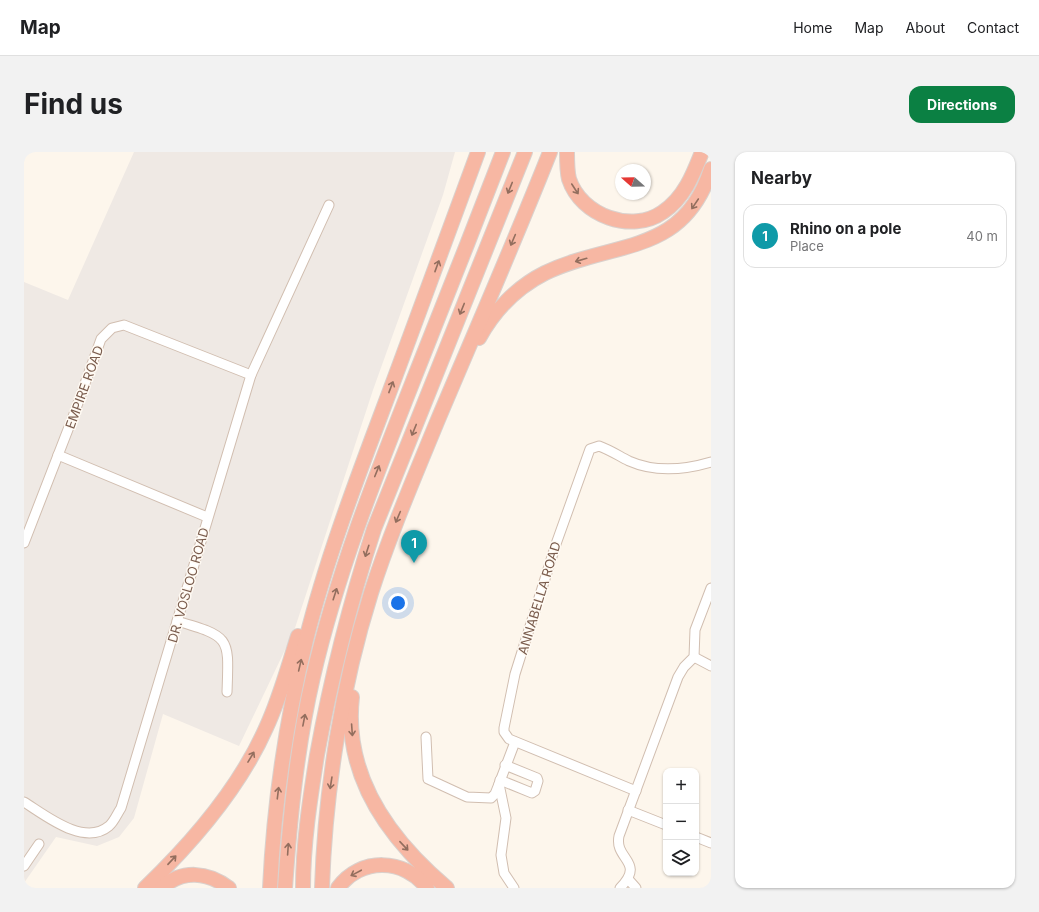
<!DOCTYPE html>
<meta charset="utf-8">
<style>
body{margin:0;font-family:Inter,sans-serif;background:#f2f2f2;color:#202124}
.controls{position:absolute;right:12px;bottom:12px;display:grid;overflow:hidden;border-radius:8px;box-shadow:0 1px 3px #0004}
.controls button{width:36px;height:36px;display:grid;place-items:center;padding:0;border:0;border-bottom:1px solid #e0e0e0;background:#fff;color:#202124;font:20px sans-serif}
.compass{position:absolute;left:591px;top:12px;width:36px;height:36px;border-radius:50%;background:#fff;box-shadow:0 1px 3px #0004;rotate:290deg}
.you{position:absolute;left:374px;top:451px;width:14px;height:14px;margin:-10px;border:3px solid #fff;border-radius:50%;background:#1a73e8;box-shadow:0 0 0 6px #1a73e833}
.badge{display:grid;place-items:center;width:26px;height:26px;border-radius:50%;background:#0b8043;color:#fff;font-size:13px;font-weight:700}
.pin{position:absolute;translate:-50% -33px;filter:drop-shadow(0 1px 2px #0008)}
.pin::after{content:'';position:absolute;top:21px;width:14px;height:12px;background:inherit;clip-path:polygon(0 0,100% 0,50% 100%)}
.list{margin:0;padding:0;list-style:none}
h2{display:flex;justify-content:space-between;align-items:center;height:52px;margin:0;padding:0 16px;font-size:17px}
h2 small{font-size:13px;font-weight:400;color:#757577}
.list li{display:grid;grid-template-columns:26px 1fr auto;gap:12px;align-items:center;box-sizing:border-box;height:64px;margin:0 8px 8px;padding:0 8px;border:1px solid #e0e0e0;border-radius:12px}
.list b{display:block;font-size:15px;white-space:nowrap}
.list p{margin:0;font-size:13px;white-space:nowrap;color:#757577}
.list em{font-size:13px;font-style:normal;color:#757577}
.icon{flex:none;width:22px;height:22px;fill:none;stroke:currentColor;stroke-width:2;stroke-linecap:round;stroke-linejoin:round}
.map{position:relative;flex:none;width:687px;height:736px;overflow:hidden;border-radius:12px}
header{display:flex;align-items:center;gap:24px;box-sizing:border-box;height:56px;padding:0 20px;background:#fff;border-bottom:1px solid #e0e0e0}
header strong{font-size:19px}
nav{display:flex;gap:22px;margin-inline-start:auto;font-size:14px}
.intro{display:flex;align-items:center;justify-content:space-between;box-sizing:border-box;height:96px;padding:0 24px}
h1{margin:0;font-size:28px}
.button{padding:10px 18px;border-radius:12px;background:#0b8043;color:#fff;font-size:14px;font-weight:700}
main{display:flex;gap:24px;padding:0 24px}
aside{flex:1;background:#fff;border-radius:12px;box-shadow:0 1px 3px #0004}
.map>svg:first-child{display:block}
.industrial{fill:#efe9e4}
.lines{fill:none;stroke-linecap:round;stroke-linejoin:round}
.minor-casing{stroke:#d1beb0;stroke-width:11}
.highway-casing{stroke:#dad1cd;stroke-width:16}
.minor{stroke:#fff;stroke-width:9}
.highway{stroke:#f7b7a3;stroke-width:14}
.oneway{stroke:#936e5e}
.labels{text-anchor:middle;stroke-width:3;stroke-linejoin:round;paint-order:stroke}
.street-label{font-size:13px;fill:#7a5c4d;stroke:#fffaf3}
</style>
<header>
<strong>Map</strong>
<nav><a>Home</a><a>Map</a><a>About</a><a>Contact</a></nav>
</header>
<div class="intro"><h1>Find us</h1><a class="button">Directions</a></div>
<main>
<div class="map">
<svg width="687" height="736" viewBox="0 0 687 736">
<rect width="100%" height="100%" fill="#fdf6ec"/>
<polygon class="industrial" points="110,0 431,0 419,43 349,238 270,479 215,594 139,562 110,666 95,685 73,694 32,685 0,731 0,130 44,148"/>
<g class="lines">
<defs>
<g id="minor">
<polyline points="34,303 183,365"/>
<polyline points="0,391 50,262 77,187 88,176 100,173 227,223"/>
<path d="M153 469C207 485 205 485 203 540"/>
<polyline points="670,505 687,514"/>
<polyline points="402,585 404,627 443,645 467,646 471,642 475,632"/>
<polyline points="476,628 508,641 511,639 514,629 513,626 481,613"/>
<path d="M612 639 485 587 480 580V576L491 522 532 392 566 297 575 294C586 298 595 304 605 309 632 321 660 318 687 310"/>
<path d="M0 650C21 663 60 695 85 674 90 670 93 662 97 656L227 223 305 53"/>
<polyline points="604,658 642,673"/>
<polyline points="672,685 687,691"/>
<polyline points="0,714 15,692"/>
<polyline points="604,727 612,736"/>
<polyline points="490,736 480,721 477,703 482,666 475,632 491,590"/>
<path d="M596 736C622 709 590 708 595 684L654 525 660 515 670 505 671 478 687 436"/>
</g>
<g id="highway">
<path d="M543 0C543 9 543 19 545 27 557 64 608 82 639 60 660 46 669 23 678 0"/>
<path d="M455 186C470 159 493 135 521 121 589 88 659 105 687 17"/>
<path d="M328 545C319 624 366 688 423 736"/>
<path d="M121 736C169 690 215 637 242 576 256 546 264 515 274 484"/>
<path d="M138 736C158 717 184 720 205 736"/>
<path d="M246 736C250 652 262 569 282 488 305 396 341 306 374 217 401 145 427 72 454 0"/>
<path d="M261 736C266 665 273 594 289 525 313 421 352 323 391 224 421 149 450 75 479 0"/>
<path d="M279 736C279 692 286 647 293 603 307 526 326 451 350 377L501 0"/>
<path d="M298 736C301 639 318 533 347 441 366 382 390 326 413 270 451 180 490 91 526 0"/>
<path d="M314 736C336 705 381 706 403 736"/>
</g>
</defs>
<use href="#minor" class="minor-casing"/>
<use href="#highway" class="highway-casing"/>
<use href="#minor" class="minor"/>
<use href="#highway" class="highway"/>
</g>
<defs><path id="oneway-shaft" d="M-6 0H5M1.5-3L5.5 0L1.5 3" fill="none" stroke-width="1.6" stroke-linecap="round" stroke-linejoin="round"/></defs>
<g class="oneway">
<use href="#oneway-shaft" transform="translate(486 36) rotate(112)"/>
<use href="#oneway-shaft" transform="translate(551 37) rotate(57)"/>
<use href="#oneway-shaft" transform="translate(671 52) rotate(124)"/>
<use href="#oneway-shaft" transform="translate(489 88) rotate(113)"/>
<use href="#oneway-shaft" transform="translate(557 108) rotate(164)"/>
<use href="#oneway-shaft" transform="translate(413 114) rotate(-70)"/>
<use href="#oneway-shaft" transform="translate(438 157) rotate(112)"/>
<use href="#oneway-shaft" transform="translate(367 235) rotate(-69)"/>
<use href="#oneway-shaft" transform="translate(390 278) rotate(112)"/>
<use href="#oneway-shaft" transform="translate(353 319) rotate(-68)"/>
<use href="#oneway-shaft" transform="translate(374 365) rotate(113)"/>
<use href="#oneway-shaft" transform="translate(343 399) rotate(108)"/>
<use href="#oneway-shaft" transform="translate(311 442) rotate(-72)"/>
<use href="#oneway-shaft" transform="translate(276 513) rotate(-77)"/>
<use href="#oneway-shaft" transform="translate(280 568) rotate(-79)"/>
<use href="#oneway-shaft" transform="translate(328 578) rotate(86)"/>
<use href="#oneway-shaft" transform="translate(227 605) rotate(-59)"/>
<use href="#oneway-shaft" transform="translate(307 631) rotate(99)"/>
<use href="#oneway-shaft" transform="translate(254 641) rotate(-83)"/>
<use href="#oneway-shaft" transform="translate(380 694) rotate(47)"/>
<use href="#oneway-shaft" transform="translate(264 697) rotate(-86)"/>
<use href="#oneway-shaft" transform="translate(148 708) rotate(-47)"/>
<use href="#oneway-shaft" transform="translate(332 721) rotate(152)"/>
</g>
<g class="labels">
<g class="street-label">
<text transform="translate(60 235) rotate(-70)" y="5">EMPIRE ROAD</text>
<text transform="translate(164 433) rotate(-74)" y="5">DR. VOSLOO ROAD</text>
<text transform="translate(515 446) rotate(-73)" y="5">ANNABELLA ROAD</text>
</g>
</g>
</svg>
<div class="controls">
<button>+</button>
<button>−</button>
<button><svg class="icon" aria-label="layers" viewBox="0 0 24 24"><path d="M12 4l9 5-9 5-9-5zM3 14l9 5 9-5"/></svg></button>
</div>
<svg class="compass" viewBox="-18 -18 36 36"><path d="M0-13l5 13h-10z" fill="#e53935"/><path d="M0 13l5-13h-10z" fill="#757577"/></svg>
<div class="you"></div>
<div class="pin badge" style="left:390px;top:411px;background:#0f9aa8">1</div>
</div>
<aside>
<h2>Nearby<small></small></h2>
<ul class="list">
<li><span class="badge" style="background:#0f9aa8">1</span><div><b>Rhino on a pole</b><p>Place</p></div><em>40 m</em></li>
</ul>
</aside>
</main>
